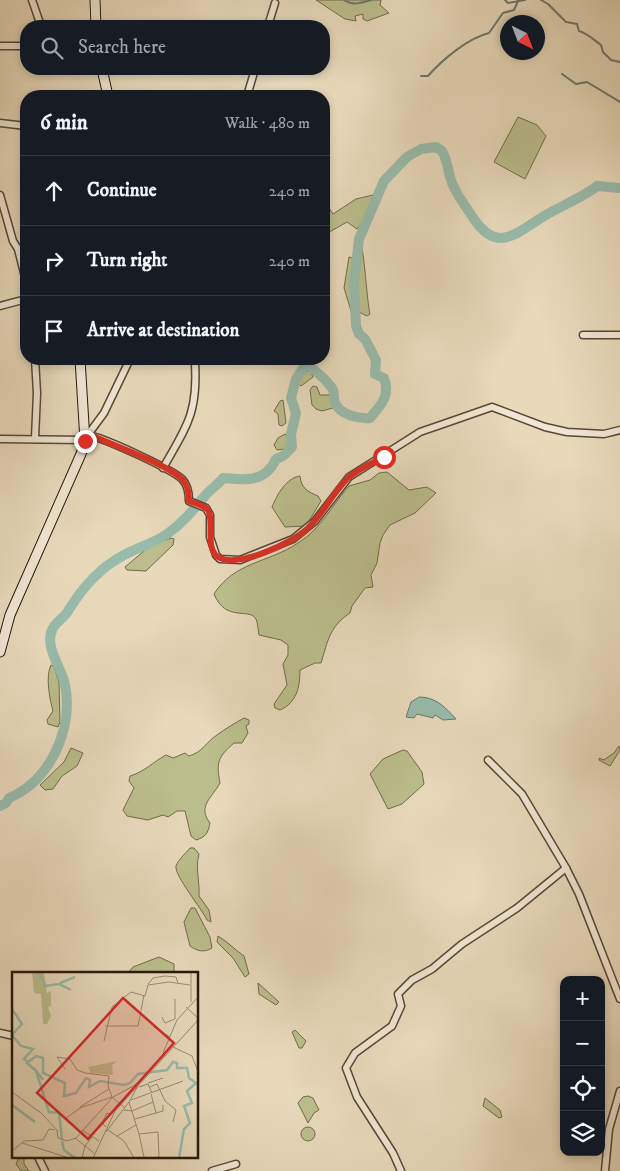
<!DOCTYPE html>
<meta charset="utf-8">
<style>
body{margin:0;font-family:"IM FELL DW Pica",serif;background:#20242c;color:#f1f3f6}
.controls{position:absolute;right:15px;bottom:15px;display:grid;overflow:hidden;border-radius:10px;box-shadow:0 2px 8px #0003}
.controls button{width:45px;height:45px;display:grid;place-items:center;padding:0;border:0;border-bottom:1px solid #363941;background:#171b24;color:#f1f3f6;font:25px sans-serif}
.compass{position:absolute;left:500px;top:15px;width:45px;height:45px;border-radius:50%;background:#171b24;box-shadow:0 2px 8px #0003;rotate:138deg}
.stop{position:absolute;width:15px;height:15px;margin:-11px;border:4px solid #d93025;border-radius:50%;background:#fff}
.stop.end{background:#d93025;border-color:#fff;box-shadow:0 1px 5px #0008}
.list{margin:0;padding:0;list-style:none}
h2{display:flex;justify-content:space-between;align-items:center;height:65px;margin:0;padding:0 20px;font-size:21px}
h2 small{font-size:16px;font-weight:400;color:#9ea1a6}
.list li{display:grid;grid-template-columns:32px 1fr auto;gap:15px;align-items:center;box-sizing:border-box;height:70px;padding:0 20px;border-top:1px solid #363941}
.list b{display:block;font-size:19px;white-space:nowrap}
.list em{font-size:16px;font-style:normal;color:#9ea1a6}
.icon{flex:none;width:28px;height:28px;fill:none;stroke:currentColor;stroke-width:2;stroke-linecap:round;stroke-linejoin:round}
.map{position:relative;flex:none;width:620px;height:1171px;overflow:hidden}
.search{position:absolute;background:#171b24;box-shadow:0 2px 8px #0003;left:20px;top:20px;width:310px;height:55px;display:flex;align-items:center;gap:12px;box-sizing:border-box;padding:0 18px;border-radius:20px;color:#9ea1a6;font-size:19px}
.panel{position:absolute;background:#171b24;box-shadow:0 2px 8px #0003;left:20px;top:90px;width:310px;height:275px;border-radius:20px}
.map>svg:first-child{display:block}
.green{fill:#bbbe8c;stroke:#716b4b}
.water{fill:#98bbab;stroke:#6b7a6b}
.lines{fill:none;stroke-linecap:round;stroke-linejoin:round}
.stream{stroke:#6b7a6b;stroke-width:2}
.river{stroke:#98bbab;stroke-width:10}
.street-casing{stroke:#574836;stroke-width:9}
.secondary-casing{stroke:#27180a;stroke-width:11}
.street{stroke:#f0e6d3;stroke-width:6}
.secondary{stroke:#f0e6d3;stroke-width:9}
.route{stroke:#d93025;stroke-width:6}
.inset-river{fill:none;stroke:#98bbab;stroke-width:2.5}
.inset-road{fill:none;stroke:#9b8c74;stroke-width:1}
.view{fill:#d62828;fill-opacity:0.15;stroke:#d62828;stroke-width:2.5}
.inset-edge{fill:none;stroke:#27180a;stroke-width:2.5}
</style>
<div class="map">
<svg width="620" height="1171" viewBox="0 0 620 1171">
<rect width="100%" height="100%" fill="#e8d9bb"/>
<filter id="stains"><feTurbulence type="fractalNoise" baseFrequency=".004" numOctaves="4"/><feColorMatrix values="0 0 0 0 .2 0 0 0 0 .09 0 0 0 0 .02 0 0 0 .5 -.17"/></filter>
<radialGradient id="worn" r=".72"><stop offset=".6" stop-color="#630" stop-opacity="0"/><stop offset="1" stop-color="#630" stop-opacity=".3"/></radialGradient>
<g class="green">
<polygon points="316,0 381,0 380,5 389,13 367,21 363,19 363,14 355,16 356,21 345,19"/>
<polygon points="518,117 537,125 546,136 525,179 494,162"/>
<polygon points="373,195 365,220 357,229 347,222 324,235 324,222 330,218 324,219 324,207 327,205 333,214 356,199"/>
<path d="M361 246C364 249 367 302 370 314L367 316 359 312 352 314 344 288 349 257 358 260Z"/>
<polygon points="310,370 313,377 301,386 298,383 304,373"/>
<polygon points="313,386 317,387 320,395 329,395 333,408 322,411 316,409 312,405 310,390"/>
<polygon points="283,400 286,423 282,426 279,425 278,414 274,411 280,401"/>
<polygon points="285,434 289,440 289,445 285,449 277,450 274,445 278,438"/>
<path d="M387 472 409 490 427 487 436 493 415 513 390 525 383 535 380 543 377 563 371 575 373 587 365 588 352 606 350 613C329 627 328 641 321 663H315L300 670C300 688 296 703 280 710L275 708 274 704 287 685 283 664 288 655V645L281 640 259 635C258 630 258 623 256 619 249 607 226 623 214 594 234 562 268 563 298 543 321 529 332 505 349 486L370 480 379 473Z"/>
<path d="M300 476C301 488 308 492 318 496L321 501 306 526 285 527 272 507C277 495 286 478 300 476Z"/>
<polygon points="171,538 174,539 173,545 146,571 127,570 125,567 150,546"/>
<path d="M51 665 54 667 59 682 60 722 58 727 48 724 47 720 53 711C50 700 45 677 51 665Z"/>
<path d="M244 718 249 720V724L246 726 248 733 242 743H234C218 757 216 762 220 783 212 798 197 806 210 823 208 833 206 837 196 840L191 836 185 811H177L168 817 163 815 148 820 127 816 123 810 134 788 129 781 130 776C144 772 153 762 166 755L173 758 185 753 189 756C203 752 206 742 217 735 225 729 235 723 244 718Z"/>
<polygon points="619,746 620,750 610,766 599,760 599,758 604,760 614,753"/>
<polygon points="71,748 83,753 77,766 62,776 53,789 45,790 40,785 64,762"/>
<polygon points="403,750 407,751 422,772 424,784 402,804 388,809 370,774 383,759"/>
<path d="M190 848H194L199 854C195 869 200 881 199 896L209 910 211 922 207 920C202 909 174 875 176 866 178 860 186 853 190 848Z"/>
<path d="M191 908H195L210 937 212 948C204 953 197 951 190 946L184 922Z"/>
<path d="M218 936C228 942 234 949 244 956L249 974 245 977 233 958 217 942Z"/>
<polygon points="159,957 174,964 174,973 128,973 133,967"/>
<polygon points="258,983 279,1002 276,1005 259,994"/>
<polygon points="295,1030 306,1041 302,1048 299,1048 292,1032"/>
<polygon points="308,1096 313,1098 319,1110 314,1113 308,1123 298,1103 303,1097"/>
<polygon points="485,1098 500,1110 502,1117 499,1118 483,1106"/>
<circle cx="308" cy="1134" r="7"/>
<polygon points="19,1157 24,1157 24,1164 29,1171 21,1171 16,1164"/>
</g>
<path class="water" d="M419 697C436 697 445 707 456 719L443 720 435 715 433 718 417 714 414 718 406 717 411 702Z"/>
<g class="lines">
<g class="stream">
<path d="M344 0C352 6 362 3 371 0"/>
<polyline points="505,0 508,3 525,0"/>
<path d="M541 0 548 4 566 22 577 24 579 31C587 33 594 40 601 45L603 52 611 60 620 62"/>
<polyline points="562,74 576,84 587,82 620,102"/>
<path d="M421 76H428C442 60 468 38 489 33L503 13 514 10 518 1"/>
</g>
<path class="river" d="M0 806 6 803 9 798C50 781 74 728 65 685 62 668 43 646 53 628 57 621 64 618 68 611 83 587 100 567 126 554 139 547 154 543 167 534 182 524 193 510 204 497 209 490 217 486 223 478 246 480 265 483 276 459L283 456 292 447 291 434 296 413 291 398 296 379 306 364C316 371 325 378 332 388 335 393 333 398 335 403 341 415 358 419 370 418 380 406 391 396 384 378L375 374 376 360 365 339 359 334 356 326 354 282 359 239 384 181 407 157 421 149 436 147 442 151C448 161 448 173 452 183 457 195 465 206 472 216 496 254 514 235 544 216 559 207 587 195 597 186L620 188"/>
<defs>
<g id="street">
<polyline points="32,0 41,26"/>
<polyline points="268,26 275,3"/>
<polyline points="0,46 26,46"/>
<polyline points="247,96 255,69"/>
<polyline points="0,123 26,126"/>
<polyline points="0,195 13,241 18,249 26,281"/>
<polyline points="18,249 26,248"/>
<polyline points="0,306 26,299"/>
<polyline points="583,335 620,335"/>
<polyline points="35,359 37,393 35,438"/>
<path d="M88 435C104 438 170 468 182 479 188 485 189 494 189 501L206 508 210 515V537L216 555 220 559 240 560 293 539 315 521 349 477 420 432 449 422 492 407 545 427 567 432 604 434 620 430"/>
<polyline points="0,439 84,440 104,413 130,359"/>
<path d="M163 468C187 426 198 413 195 362L197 359"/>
<polyline points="488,760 522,794 566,868 579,894 620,999"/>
<polyline points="0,1033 14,1036"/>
<polyline points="38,1157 45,1171"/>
<polyline points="212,1171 236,1164"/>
<polyline points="401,1171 393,1153 357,1097 346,1068 355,1053 392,1026 401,1006 398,994 412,980 432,969 462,944 517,908 566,868"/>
<polyline points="605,1171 609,1129 620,1091"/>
</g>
<g id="secondary">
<polyline points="95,0 96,26"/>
<polyline points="102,69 108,96"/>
<polyline points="0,652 10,615 81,454 85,441 80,359"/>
</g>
</defs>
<use href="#street" class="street-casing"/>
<use href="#secondary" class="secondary-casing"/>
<use href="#street" class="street"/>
<use href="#secondary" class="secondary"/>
</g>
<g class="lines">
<path class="route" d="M85 441 88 435 93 436C115 446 166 464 182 479 188 485 189 494 189 501 194 503 203 505 207 509 216 518 203 551 220 558 240 567 292 543 307 529 323 514 332 494 348 478 358 469 372 463 384 457"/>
</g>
<g transform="translate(12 972)">
<rect width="186" height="186" fill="#e8d9bb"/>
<path d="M20 0H32L35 21 39 19V34L36 35 39 44 35 52H31L29 22 22 21ZM105 89 100 93 101 103 79 101 76 95Z" fill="#bbbe8c"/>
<path class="inset-river" d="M27 0 33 14 47 12 59 18M48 11 63 5M0 37 10 52 0 63 9 74 21 77 12 87 16 90 24 84 31 86V101L53 111 52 124 64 121 74 106 78 108 77 115 88 109 112 113 118 111 126 102 155 98 161 90 165 91V96H175L177 106 184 111 175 119 180 131 172 134 178 151 172 157 167 186M14 90 24 99 37 140 47 141 50 167M22 96 31 108M0 133 23 150M50 169 52 178 63 186"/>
<path class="inset-road" d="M136 12 141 6 153 4 164 5 166 11M136 13 157 10 178 13M163 27V47M179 30V0M174 35 187 47M150 45 153 51 163 47M93 54H126L132 23M142 55 158 65M92 69 100 35 119 20 133 24 136 13M161 75 180 84 187 102M153 84 151 81 165 48 187 24M53 97 45 85 58 87 65 98 73 101 97 104 96 114 100 125M136 111 151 106M126 114 117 130 127 162 146 160 147 185 138 186M127 115 136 112 140 121M138 115 145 112 153 129 164 138 161 150M0 120 29 141 45 158 46 166 55 169 64 166 101 125 125 112M139 122 144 141M119 128 171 109M68 135 97 117M112 138 120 139 141 130M53 147 68 136 100 125 113 136M123 147 151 139V133M94 155 90 151 95 141 98 142M70 158 87 169M96 158 112 169 122 186M94 160 117 130M127 162 132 185M105 164 124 153M63 166 82 181M10 171 57 186M0 179 12 169 31 168 37 157 43 158M70 186 73 174 80 165M81 186 103 139 187 47"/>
<path class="view" d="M111 26 162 71 76 167 25 121Z"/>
<rect width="186" height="186" class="inset-edge"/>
</g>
<rect width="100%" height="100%" filter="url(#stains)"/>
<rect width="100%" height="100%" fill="url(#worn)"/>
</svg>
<div class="controls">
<button>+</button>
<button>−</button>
<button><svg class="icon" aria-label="locate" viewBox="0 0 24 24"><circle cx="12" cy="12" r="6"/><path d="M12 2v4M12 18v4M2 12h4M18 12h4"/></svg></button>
<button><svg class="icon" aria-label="layers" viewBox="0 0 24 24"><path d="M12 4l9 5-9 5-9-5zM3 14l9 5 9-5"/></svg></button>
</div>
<svg class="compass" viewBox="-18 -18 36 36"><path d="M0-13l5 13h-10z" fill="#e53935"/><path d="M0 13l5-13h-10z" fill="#9ea1a6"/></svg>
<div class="stop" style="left:384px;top:457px"></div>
<div class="stop end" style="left:85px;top:441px"></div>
<div class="search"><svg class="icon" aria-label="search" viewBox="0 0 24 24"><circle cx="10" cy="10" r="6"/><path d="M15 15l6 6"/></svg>Search here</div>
<section class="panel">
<h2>6 min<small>Walk · 480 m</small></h2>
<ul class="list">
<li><svg class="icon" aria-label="ahead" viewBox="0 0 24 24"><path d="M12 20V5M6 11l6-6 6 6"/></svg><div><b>Continue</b></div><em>240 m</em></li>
<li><svg class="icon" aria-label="right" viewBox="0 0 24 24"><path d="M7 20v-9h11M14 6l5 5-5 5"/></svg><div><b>Turn right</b></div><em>240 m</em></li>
<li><svg class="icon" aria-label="arrive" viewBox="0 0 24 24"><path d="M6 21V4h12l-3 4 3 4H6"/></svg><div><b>Arrive at destination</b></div></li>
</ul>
</section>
</div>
